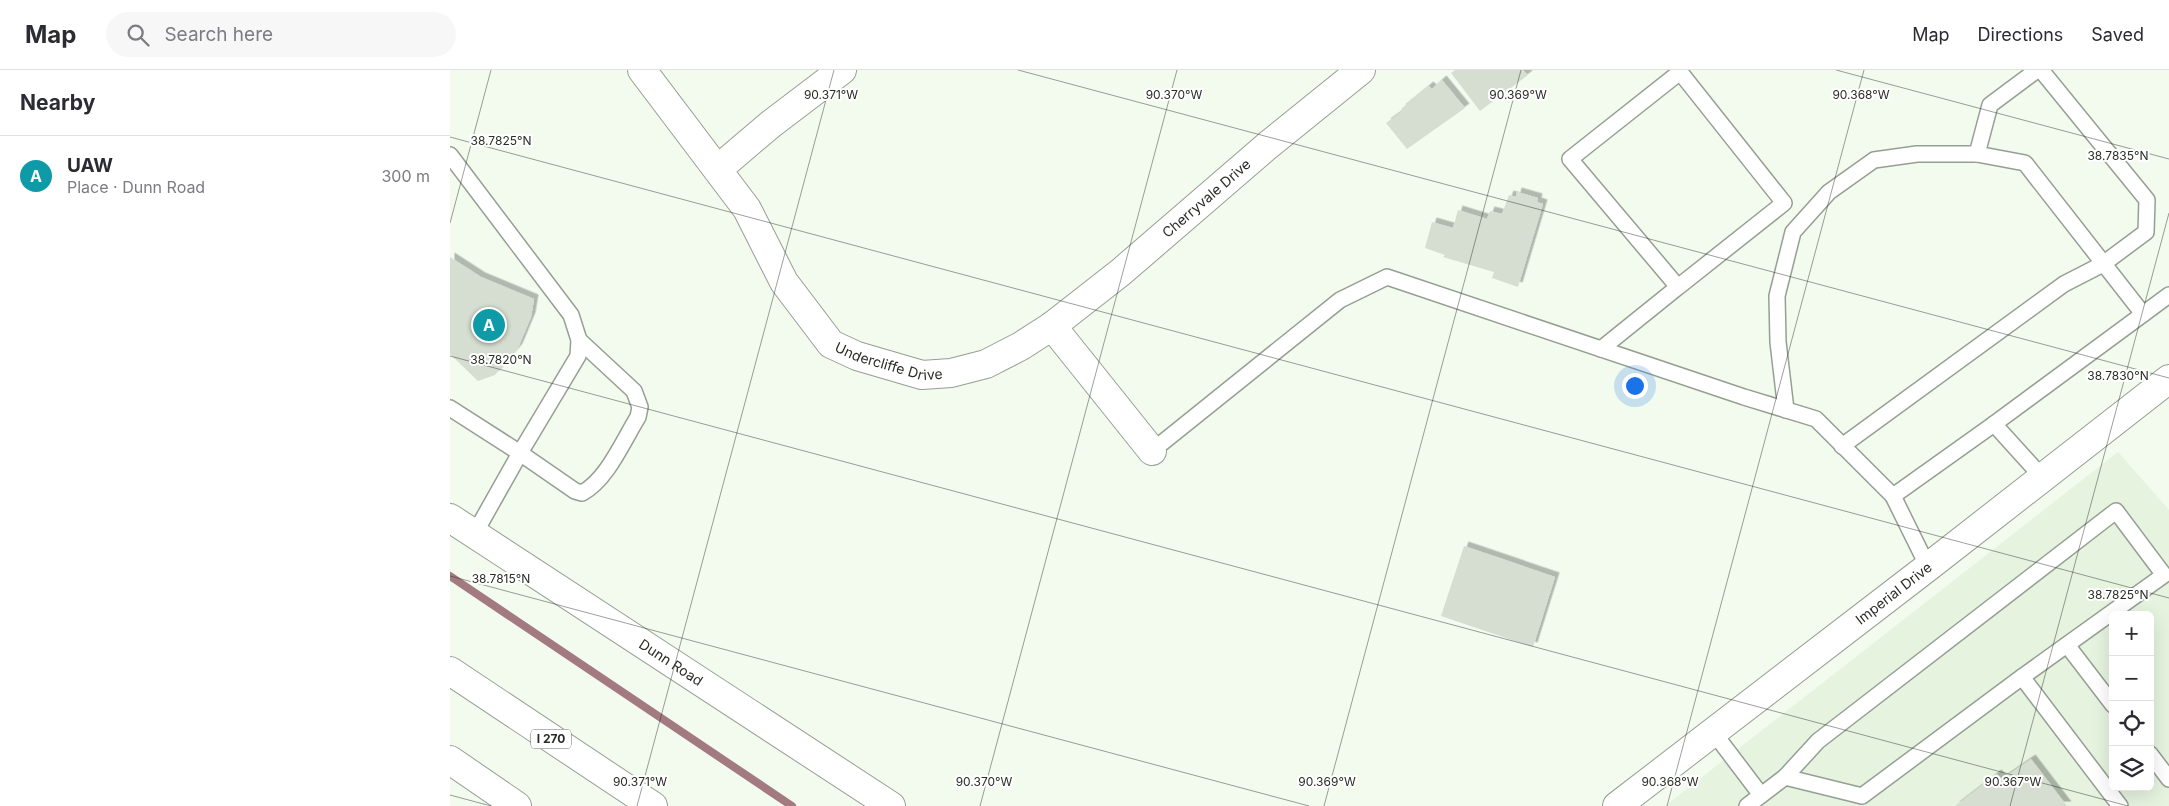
<!DOCTYPE html>
<meta charset="utf-8">
<style>
body{margin:0;font-family:Inter,sans-serif;background:#f7f7f7;color:#2b2b33}
.controls{position:absolute;right:15px;bottom:15px;display:grid;overflow:hidden;border-radius:8px;box-shadow:0 5px 20px #0002}
.controls button{width:45px;height:45px;display:grid;place-items:center;padding:0;border:0;border-bottom:1px solid #e1e1e2;background:#fff;color:#2b2b33;font:25px sans-serif}
.you{position:absolute;left:1184px;top:315px;width:18px;height:18px;margin:-12px;border:4px solid #fff;border-radius:50%;background:#1a73e8;box-shadow:0 0 0 8px #1a73e833}
.badge{display:grid;place-items:center;width:32px;height:32px;border-radius:50%;background:#0b8043;color:#fff;font-size:16px;font-weight:700}
.pin{position:absolute;translate:-50% -50%;border:2px solid #fff;box-shadow:0 1px 5px #0006}
.list{margin:0;padding:0;list-style:none}
h2{display:flex;justify-content:space-between;align-items:center;height:65px;margin:0;padding:0 20px;font-size:21px}
h2 small{font-size:16px;font-weight:400;color:#7c7c81}
.list li{display:grid;grid-template-columns:32px 1fr auto;gap:15px;align-items:center;box-sizing:border-box;height:80px;padding:0 20px;border-top:1px solid #e1e1e2}
.list b{display:block;font-size:19px;white-space:nowrap}
.list p{margin:0;font-size:16px;white-space:nowrap;color:#7c7c81}
.list em{font-size:16px;font-style:normal;color:#7c7c81}
.icon{flex:none;width:28px;height:28px;fill:none;stroke:currentColor;stroke-width:2;stroke-linecap:round;stroke-linejoin:round}
.map{position:relative;flex:none;width:1719px;height:736px;overflow:hidden}
header{display:flex;align-items:center;gap:30px;box-sizing:border-box;height:70px;padding:0 25px;background:#fff;border-bottom:1px solid #e1e1e2}
header strong{font-size:24px}
nav{display:flex;gap:28px;margin-inline-start:auto;font-size:18px}
.search{width:350px;height:45px;background:#f7f7f7;display:flex;align-items:center;gap:12px;box-sizing:border-box;padding:0 18px;border-radius:28px;color:#7c7c81;font-size:19px}
main{display:flex}
aside{flex:1;background:#fff}
.map>svg:first-child{display:block}
.built{fill:#e5f3df;fill-rule:evenodd}
.lines{fill:none;stroke-linecap:round;stroke-linejoin:round}
.stream{stroke:#a37a80;stroke-width:8}
.building{fill:#d5ded1;filter:url(#shadow)}
.service-casing{stroke:#969f93;stroke-width:18}
.minor-casing{stroke:#969f93;stroke-width:30}
.tertiary-casing{stroke:#969f93;stroke-width:30}
.motorway-casing{stroke:#969f93;stroke-width:30}
.service{stroke:#fff;stroke-width:15}
.minor{stroke:#fff;stroke-width:28}
.tertiary{stroke:#fff;stroke-width:28}
.motorway{stroke:#fff;stroke-width:28}
.ticks{fill:none;stroke:#292c27;stroke-width:1;stroke-opacity:0.45}
.labels{text-anchor:middle;stroke-width:4;stroke-linejoin:round;paint-order:stroke}
.shield{fill:#fff;stroke:#696b68;stroke-width:1}
.shield-label{font-size:12px;font-weight:bold;fill:#292c27}
.street-label{font-size:14px;fill:#292c27;stroke:#fff}
.ticks-label{font-size:12px;text-anchor:middle;fill:#292c27;stroke:#fff;stroke-width:4;stroke-linejoin:round;paint-order:stroke}
</style>
<header>
<strong>Map</strong>
<div class="search"><svg class="icon" aria-label="search" viewBox="0 0 24 24"><circle cx="10" cy="10" r="6"/><path d="M15 15l6 6"/></svg>Search here</div>
<nav><a>Map</a><a>Directions</a><a>Saved</a></nav>
</header>
<main>
<aside>
<h2>Nearby<small></small></h2>
<ul class="list">
<li><span class="badge" style="background:#0f9aa8">A</span><div><b>UAW</b><p>Place · Dunn Road</p></div><em>300 m</em></li>
</ul>
</aside>
<div class="map">
<svg width="1719" height="736" viewBox="0 0 1719 736">
<defs>
<filter id="shadow"><feDropShadow dx="4.5" dy="-4.5" stdDeviation="0" flood-color="#0004"/></filter>
</defs>
<rect width="100%" height="100%" fill="#f2fbee"/>
<path class="built" d="M1668 382 1719 440V736H1215ZM1663 545H1700V717H1663Z"/>
<g class="lines">
<polyline class="stream" points="0,506 342,736"/>
</g>
<g class="building">
<polygon points="1005,0 1073,0 1078,5 1030,41 1001,3"/>
<polygon points="992,10 1015,38 957,79 936,53 953,41 951,39 979,16 982,19"/>
<polygon points="1067,122 1088,128 1087,132 1093,134 1068,217 1042,208 1044,202 993,187 995,185 975,178 982,152 1003,158 1008,140 1037,149 1040,141 1052,144 1059,125 1066,127"/>
<polygon points="0,187 31,207 84,229 81,247 68,278 45,305 28,311 0,284"/>
<polygon points="1014,476 1105,507 1083,577 991,546"/>
<polygon points="1581,689 1617,736 1505,736 1547,704 1552,709"/>
</g>
<g class="lines">
<defs>
<g id="service">
<polyline points="1527,84 1540,35 1587,0"/>
<polyline points="0,85 121,245 129,270 128,286 70,383 0,338"/>
<polyline points="1151,279 1228,217 1120,89 1230,2 1334,133 1228,217"/>
<polyline points="1336,340 1328,272 1327,226 1343,162 1379,122 1424,90 1467,84 1527,84 1575,93 1693,244"/>
<polyline points="1392,376 1614,214 1653,194 1696,162 1697,130 1591,0"/>
<polyline points="702,381 890,230 937,207 1294,327 1366,349 1443,426 1478,497"/>
<polyline points="1592,407 1544,354 1719,225"/>
<polyline points="1443,426 1544,354"/>
<path d="M25 463 70 383 125 421 132 423C157 410 173 371 188 347L190 337 184 321 129 270"/>
<polyline points="1617,575 1663,635"/>
<polyline points="1264,663 1311,725"/>
<polyline points="1700,684 1719,709"/>
<polyline points="1335,707 1368,671 1666,441 1714,505 1572,607"/>
<polyline points="1297,736 1335,707 1412,726 1572,607 1670,736"/>
</g>
<g id="minor">
<path id="s1" d="M192 0 297 139 334 212 381 274 407 286 472 305 501 303 536 294 571 276 602 256 671 202 817 76 911 0"/>
<polyline points="268,99 321,54 392,0"/>
<polyline points="602,256 702,381"/>
<path id="s2" d="M1167 736 1478 497 1719 309"/>
</g>
<g id="tertiary">
<path id="s3" d="M0 448 441 736"/>
</g>
<g id="motorway">
<polyline points="0,601 203,736"/>
<polyline points="0,690 67,736"/>
</g>
</defs>
<use href="#service" class="service-casing"/>
<use href="#minor" class="minor-casing"/>
<use href="#tertiary" class="tertiary-casing"/>
<use href="#motorway" class="motorway-casing"/>
<use href="#service" class="service"/>
<use href="#minor" class="minor"/>
<use href="#tertiary" class="tertiary"/>
<use href="#motorway" class="motorway"/>
</g>
<path class="ticks" d="M568 0 1719 308M1386 0 1719 89M0 67 1719 528M0 153 41 0M0 286 1678 736M0 506 859 736M0 725 41 736M187 736 384 0M530 736 727 0M874 736 1071 0M1217 736 1414 0M1560 736 1719 143"/>
<g class="labels">
<rect class="shield" x="81" y="659.5" width="40" height="19" rx="4"/>
<g class="shield-label">
<text x="101" y="673">I 270</text>
</g>
<g class="street-label">
<text dy="5" stroke="none"><textPath href="#s1" startOffset="772">Cherryvale Drive</textPath></text>
<text dy="5" stroke="none"><textPath href="#s1" startOffset="395">Undercliffe Drive</textPath></text>
<text dy="5" stroke="none"><textPath href="#s2" startOffset="349">Imperial Drive</textPath></text>
<text dy="5" stroke="none"><textPath href="#s3" startOffset="264">Dunn Road</textPath></text>
</g>
</g>
<g class="ticks-label">
<text x="381" y="29">90.371°W</text>
<text x="724" y="29">90.370°W</text>
<text x="1068" y="29">90.369°W</text>
<text x="1411" y="29">90.368°W</text>
<text x="51" y="75">38.7825°N</text>
<text x="1668" y="90">38.7835°N</text>
<text x="51" y="294">38.7820°N</text>
<text x="1668" y="310">38.7830°N</text>
<text x="51" y="513">38.7815°N</text>
<text x="1668" y="529">38.7825°N</text>
<text x="190" y="716">90.371°W</text>
<text x="534" y="716">90.370°W</text>
<text x="877" y="716">90.369°W</text>
<text x="1220" y="716">90.368°W</text>
<text x="1563" y="716">90.367°W</text>
</g>
</svg>
<div class="controls">
<button>+</button>
<button>−</button>
<button><svg class="icon" aria-label="locate" viewBox="0 0 24 24"><circle cx="12" cy="12" r="6"/><path d="M12 2v4M12 18v4M2 12h4M18 12h4"/></svg></button>
<button><svg class="icon" aria-label="layers" viewBox="0 0 24 24"><path d="M12 4l9 5-9 5-9-5zM3 14l9 5 9-5"/></svg></button>
</div>
<div class="you"></div>
<div class="pin badge" style="left:39px;top:255px;background:#0f9aa8">A</div>
</div>
</main>
